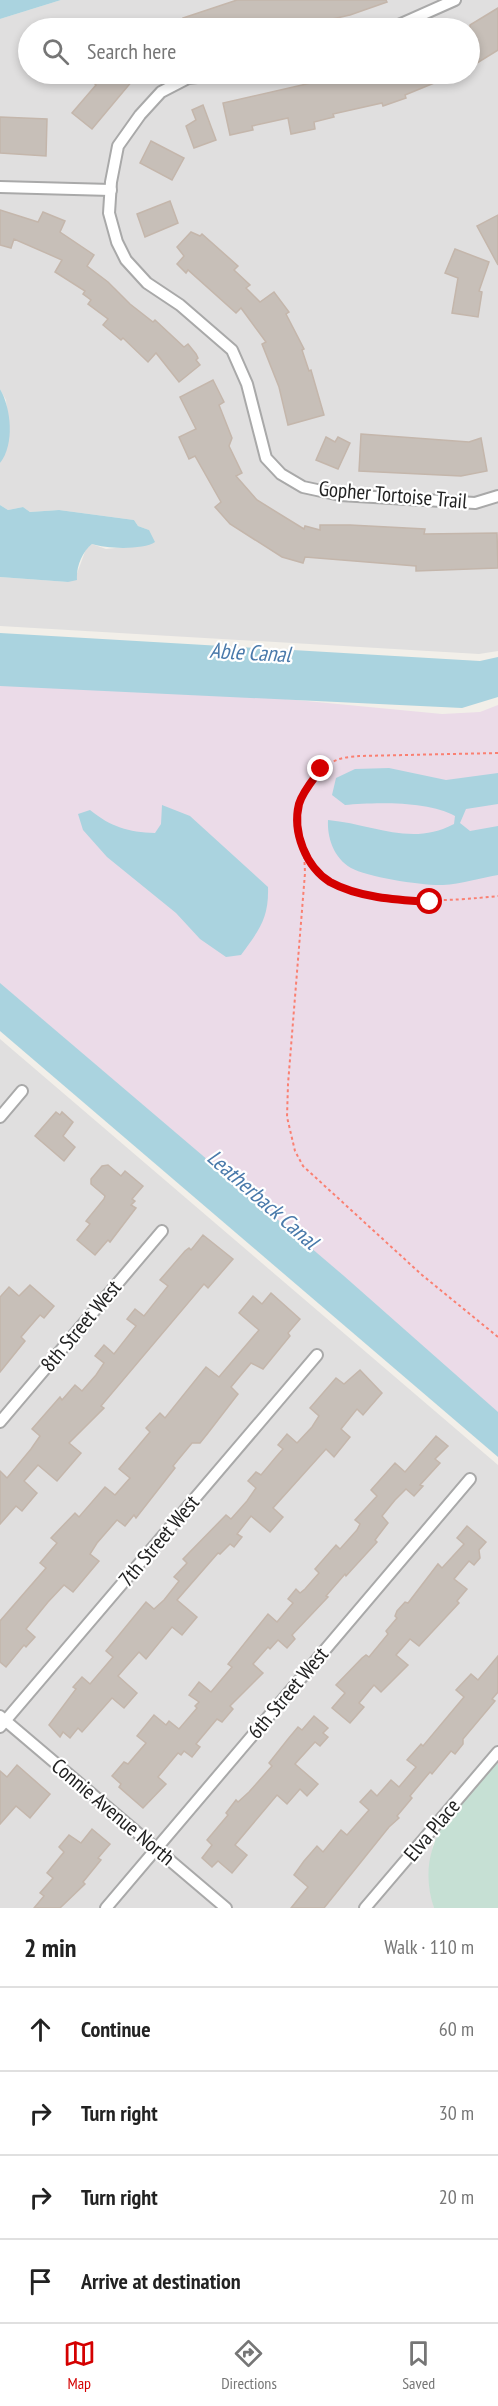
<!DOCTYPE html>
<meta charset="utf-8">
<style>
body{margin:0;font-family:"PT Sans Narrow",sans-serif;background:#f2f2f2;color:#222}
.stop{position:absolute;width:18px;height:18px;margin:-14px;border:4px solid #d40000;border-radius:50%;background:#fff}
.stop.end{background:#d40000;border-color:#fff;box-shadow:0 2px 6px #0008}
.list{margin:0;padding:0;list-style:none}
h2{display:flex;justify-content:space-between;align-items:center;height:78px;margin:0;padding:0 24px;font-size:26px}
h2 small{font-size:20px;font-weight:400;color:#767676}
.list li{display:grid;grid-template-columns:39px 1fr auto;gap:18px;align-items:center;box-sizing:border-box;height:84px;padding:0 24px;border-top:2px solid #e0e0e0}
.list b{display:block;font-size:22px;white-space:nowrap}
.list em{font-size:20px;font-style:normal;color:#767676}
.icon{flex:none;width:33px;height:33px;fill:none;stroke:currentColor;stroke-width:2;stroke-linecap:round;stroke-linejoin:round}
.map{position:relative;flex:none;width:498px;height:1908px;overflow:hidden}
.search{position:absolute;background:#fff;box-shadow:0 3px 9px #0003;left:18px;right:18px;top:18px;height:66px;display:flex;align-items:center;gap:15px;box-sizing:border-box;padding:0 21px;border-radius:33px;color:#767676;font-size:22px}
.sheet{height:414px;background:#fff}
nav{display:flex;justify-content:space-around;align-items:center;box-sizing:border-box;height:84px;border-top:2px solid #e0e0e0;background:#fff;font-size:16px;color:#767676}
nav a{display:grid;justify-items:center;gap:3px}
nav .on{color:#d40000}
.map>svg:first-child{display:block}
.residential{fill:#e0dfdf;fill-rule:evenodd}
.industrial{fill:#ebdbe8}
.wetland{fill:#c6e0d4}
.water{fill:#aad3df}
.building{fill:#c7bfb8;stroke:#c4b6ab;stroke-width:1.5}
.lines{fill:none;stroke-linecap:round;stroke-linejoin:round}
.street-casing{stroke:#a9a9a9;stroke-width:14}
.path{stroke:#fa8072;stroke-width:2;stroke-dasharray:3 3;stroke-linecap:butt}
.street{stroke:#fff;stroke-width:10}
.route{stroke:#d40000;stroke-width:8}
.labels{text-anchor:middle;stroke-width:4.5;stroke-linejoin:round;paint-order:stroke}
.street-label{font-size:21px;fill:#222;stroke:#fff}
.water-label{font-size:22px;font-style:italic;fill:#4a7aab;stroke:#fff}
</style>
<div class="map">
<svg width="498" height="1908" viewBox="0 0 498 1908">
<rect width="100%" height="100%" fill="#f2efe9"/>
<g class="residential">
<path d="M61 0H498V651L479 654 0 626V577L68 582 76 576 86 549 92 544 106 549 133 546 149 530 138 526 134 520 59 510 30 512 23 507 8 510 0 505V463L9 434 6 400 0 389V19ZM28 28H470V74H28Z"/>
<polygon points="0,1039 498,1465 498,1755 433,1844 429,1875 434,1908 0,1908"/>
</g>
<polygon class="industrial" points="0,685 234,694 442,714 480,712 498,705 498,1413 0,992"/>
<path class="wetland" d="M498 1755V1908H434C412 1842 460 1801 498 1755Z"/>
<g class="water">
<polygon points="0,0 61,0 0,19"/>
<path d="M0 389C11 408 15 444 0 463Z"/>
<path d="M0 505 8 510 23 507 30 512 59 510 134 520 138 526 149 530 155 542C144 550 106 549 92 544 82 552 76 567 77 580L68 582 0 577Z"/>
<polygon points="0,633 480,661 498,657 498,697 462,708 0,686"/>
<path d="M389 768 446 780 498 773V804L466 809 460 823 470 831 498 826V875C480 878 461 884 443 885 424 886 367 877 351 868 334 858 327 838 328 820 373 824 411 847 454 824L455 816C430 801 374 802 345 805L332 795 336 778 355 769Z"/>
<path d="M162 805 190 816 268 887C269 919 259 930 241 955L226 957 200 939 176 913 107 857 83 830 78 814 90 810C111 827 128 832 155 833L161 824Z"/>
<polygon points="0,983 344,1276 498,1412 498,1457 0,1031"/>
</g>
<g class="building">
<polygon points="237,0 386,0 387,2 350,15 292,28 187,28 183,18"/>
<polygon points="498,8 498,50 474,65 470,57 470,25"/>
<polygon points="84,74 138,74 92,129 72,113 96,85"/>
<polygon points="350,74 456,74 405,95 406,98 383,106 382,103 333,114 334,117 314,122 315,129 291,134 288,118 252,126 253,130 230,135 223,103"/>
<polygon points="203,105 216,140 194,148 186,126 196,120 192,110"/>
<polygon points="0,117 47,119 46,156 0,153"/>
<polygon points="151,141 184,158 172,180 140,163"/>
<polygon points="170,201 178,223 145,237 137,214"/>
<polygon points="0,210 38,222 43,212 65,221 60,232 94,255 87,266 108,282 130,304 153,322 155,320 184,347 188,344 196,354 198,358 196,360 200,365 179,382 156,353 148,362 123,338 121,340 103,325 108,319 88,304 91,300 83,294 85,291 55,272 62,260 14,239 11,248 0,245"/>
<polygon points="498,215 498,265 477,226"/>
<polygon points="191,232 200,236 202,234 238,266 234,270 250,285 246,288 260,302 274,292 289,312 286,314 304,349 302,350 309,371 311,370 324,415 288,425 279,387 262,344 266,342 241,308 236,313 188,270 186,273 177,264 184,256 177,247"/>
<polygon points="455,249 489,262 479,291 482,292 478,317 452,313 458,278 445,273"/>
<polygon points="213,380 224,402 219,405 232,438 229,446 242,473 236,476 257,500 304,529 305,526 320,530 320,525 350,525 425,529 424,534 497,533 498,568 416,571 416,566 305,557 303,563 282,557 230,524 215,507 221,502 195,456 189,459 179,437 196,429 180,397"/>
<polygon points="361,434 469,442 481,438 487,471 461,476 359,471"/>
<polygon points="326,437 335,442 338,437 350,443 338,469 316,460"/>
<polygon points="56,1112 60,1115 62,1112 73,1122 63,1136 75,1147 64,1161 35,1136"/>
<polygon points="108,1165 121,1176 125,1171 143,1186 132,1199 135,1201 131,1205 136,1208 110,1242 108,1240 95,1255 77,1240 90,1224 86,1221 104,1199 105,1196 91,1184 91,1179 102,1166"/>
<polygon points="203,1235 233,1259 208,1288 204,1284 101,1406 104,1408 69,1443 81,1453 57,1481 38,1465 24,1481 37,1493 22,1511 16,1506 0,1524 0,1471 7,1478 31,1449 40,1436 32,1429 60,1397 62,1400 75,1385 82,1391 96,1375 104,1363 95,1356 104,1345 114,1354 136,1326 127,1319 135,1309 144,1316 168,1286 160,1280 185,1251 189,1248 191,1250"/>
<polygon points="30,1285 54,1306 44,1318 40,1315 21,1337 25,1341 0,1372 0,1297 9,1287 19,1296"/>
<polygon points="271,1293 300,1319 288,1333 290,1336 263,1369 251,1363 231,1387 238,1394 208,1433 200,1443 192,1443 173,1466 175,1468 136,1518 134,1515 125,1526 117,1520 97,1543 90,1554 99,1561 73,1592 64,1585 48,1602 26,1629 35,1637 26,1647 24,1645 6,1667 0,1662 0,1621 46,1568 40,1563 57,1543 51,1538 75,1513 79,1517 105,1487 115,1495 130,1478 119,1469 150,1432 146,1428 160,1413 165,1418 206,1367 219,1377 259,1330 239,1313 253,1296 262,1304"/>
<polygon points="360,1370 382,1393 363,1415 357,1409 341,1429 350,1437 334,1457 326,1449 273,1508 283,1517 270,1532 251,1516 237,1534 242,1537 234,1547 230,1544 220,1554 218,1553 177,1600 197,1617 182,1635 172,1627 146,1659 139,1652 118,1676 137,1693 124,1708 112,1698 82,1732 78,1728 70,1738 63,1732 60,1737 49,1725 76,1689 73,1687 82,1677 90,1684 113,1657 106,1651 146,1602 154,1609 164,1600 179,1581 174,1577 187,1563 183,1559 226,1515 231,1519 247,1501 256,1488 248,1481 256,1472 261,1475 276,1457 283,1449 278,1445 287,1434 297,1443 312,1427 319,1416 310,1408 336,1378 344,1384"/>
<polygon points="436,1436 448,1446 435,1459 440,1463 420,1485 423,1486 414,1496 406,1489 395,1500 382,1516 388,1523 378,1536 375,1540 377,1542 346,1576 345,1574 326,1596 328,1597 292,1635 295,1639 287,1648 278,1640 270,1649 268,1647 253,1664 263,1673 230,1706 233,1709 222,1722 217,1719 196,1744 200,1747 192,1757 184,1751 181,1755 178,1753 158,1777 166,1784 143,1808 119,1787 121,1784 112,1776 124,1762 128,1764 146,1743 137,1736 154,1715 166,1725 169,1721 179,1729 197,1708 195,1706 199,1702 189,1695 199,1682 211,1692 232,1667 228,1664 268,1614 277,1622 293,1603 288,1599 296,1589 300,1593 305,1589 319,1573 315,1569 336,1545 340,1549 357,1530 360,1524 355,1520 377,1496 371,1490 395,1463 405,1472"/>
<polygon points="467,1526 486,1542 479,1550 480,1558 474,1565 469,1561 454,1579 467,1589 457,1601 459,1603 419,1646 410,1639 396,1655 408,1665 381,1692 374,1685 359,1703 364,1707 350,1723 332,1708 345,1693 336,1685 362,1658 366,1655 369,1657 388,1634 386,1631 397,1618 395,1616 397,1611 405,1602 408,1603 438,1564 442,1568 464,1544 457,1538"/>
<polygon points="498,1656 498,1692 492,1699 495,1701 463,1739 463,1744 455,1754 451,1751 432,1774 430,1772 410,1796 412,1798 397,1816 399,1818 389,1827 324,1908 291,1908 308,1887 294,1875 304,1861 317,1846 323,1852 341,1830 347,1835 369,1810 360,1802 371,1790 377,1796 391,1780 399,1787 416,1767 407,1760 421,1744 423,1746 464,1697 456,1690 471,1674 478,1680"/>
<polygon points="314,1716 328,1728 323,1733 328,1737 320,1746 315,1742 295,1764 318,1784 307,1796 300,1789 287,1804 277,1795 235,1845 247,1855 232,1873 218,1861 212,1867 202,1858 212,1845 207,1840 228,1815 226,1813 236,1800 238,1802 249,1792 272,1766 269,1763 288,1739 298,1727 302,1730"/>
<polygon points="17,1765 50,1794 30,1818 16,1806 0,1824 0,1771 7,1777"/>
<polygon points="92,1829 110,1844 98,1858 101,1860 83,1882 85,1884 60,1908 34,1908 44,1896 40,1893 53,1878 47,1873 64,1852 59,1847 69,1835 81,1843"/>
</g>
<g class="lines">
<defs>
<g id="street">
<polyline points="392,28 455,0"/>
<polyline points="225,74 188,78 161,92 140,115 118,146 111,182 109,213 117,242 126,260 147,283 180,305 232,350 247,384 266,458 281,474 303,487 340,495 475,503 498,496"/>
<polyline points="0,187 111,190"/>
<polyline points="0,1117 22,1091"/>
<polyline points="0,1422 162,1231"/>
<polyline points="0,1716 226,1908"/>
<polyline points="0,1727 317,1355"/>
<polyline points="106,1908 470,1479"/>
<polyline points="365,1908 498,1752"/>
</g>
</defs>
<use href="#street" class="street-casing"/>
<g class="path">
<path d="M498 753 359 756C352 757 343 757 337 760 287 780 287 851 328 880 365 907 455 901 498 896"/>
<polyline points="304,850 305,873 288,1084 287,1117 295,1151 303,1166 422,1275 498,1337"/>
</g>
<use href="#street" class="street"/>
</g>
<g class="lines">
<path class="route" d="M321 769C313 780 303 791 299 804 292 832 306 867 330 882 359 898 398 900 430 902"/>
</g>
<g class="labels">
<g class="street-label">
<text transform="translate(393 495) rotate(5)" y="7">Gopher Tortoise Trail</text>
<text transform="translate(81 1326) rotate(-50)" y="7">8th Street West</text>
<text transform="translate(159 1541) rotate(-50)" y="7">7th Street West</text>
<text transform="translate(288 1693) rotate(-50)" y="7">6th Street West</text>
<text transform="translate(113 1812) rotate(40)" y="7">Connie Avenue North</text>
<text transform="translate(432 1830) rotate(-50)" y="7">Elva Place</text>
</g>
<g class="water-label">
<text transform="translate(250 652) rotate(3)" y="8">Able Canal</text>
<text transform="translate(263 1199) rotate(41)" y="8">Leatherback Canal</text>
</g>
</g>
</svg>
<div class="stop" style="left:430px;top:902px"></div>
<div class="stop end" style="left:321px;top:769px"></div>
<div class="search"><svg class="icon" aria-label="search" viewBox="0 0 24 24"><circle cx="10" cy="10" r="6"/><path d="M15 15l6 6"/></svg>Search here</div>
</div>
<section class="sheet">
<h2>2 min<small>Walk · 110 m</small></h2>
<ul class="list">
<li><svg class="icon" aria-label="ahead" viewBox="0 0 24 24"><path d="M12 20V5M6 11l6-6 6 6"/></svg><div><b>Continue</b></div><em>60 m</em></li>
<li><svg class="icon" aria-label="right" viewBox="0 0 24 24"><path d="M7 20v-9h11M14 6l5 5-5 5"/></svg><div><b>Turn right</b></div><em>30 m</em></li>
<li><svg class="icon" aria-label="right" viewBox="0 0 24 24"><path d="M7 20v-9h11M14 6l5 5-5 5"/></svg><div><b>Turn right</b></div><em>20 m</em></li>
<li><svg class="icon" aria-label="arrive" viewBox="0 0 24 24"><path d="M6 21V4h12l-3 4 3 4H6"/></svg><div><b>Arrive at destination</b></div></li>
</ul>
</section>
<nav>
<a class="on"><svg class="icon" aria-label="map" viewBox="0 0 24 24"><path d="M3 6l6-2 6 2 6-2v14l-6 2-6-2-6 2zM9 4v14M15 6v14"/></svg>Map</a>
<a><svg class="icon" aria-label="directions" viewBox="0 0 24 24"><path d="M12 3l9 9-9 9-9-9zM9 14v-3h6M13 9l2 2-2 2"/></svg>Directions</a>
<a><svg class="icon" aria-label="saved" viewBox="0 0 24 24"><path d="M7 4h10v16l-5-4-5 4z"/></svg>Saved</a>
</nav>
